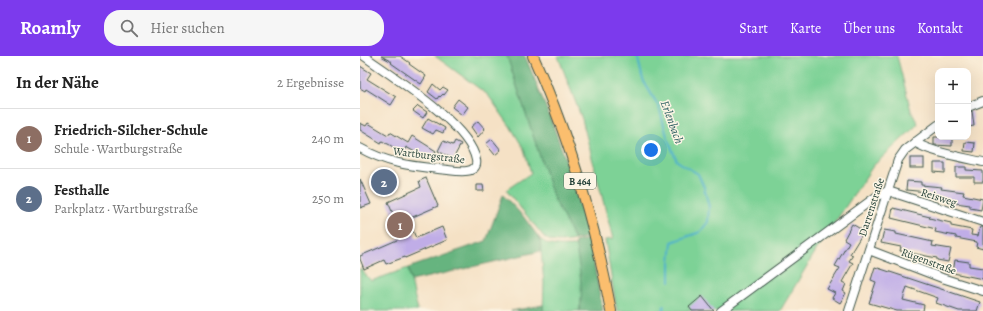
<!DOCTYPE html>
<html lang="de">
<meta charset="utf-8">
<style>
body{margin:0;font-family:Alegreya,serif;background:#f6f6f6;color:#222}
.controls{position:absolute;right:12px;top:12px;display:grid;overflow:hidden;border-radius:8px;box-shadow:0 4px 16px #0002}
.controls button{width:36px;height:36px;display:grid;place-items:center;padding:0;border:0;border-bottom:1px solid #e0e0e0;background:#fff;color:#222;font:20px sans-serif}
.you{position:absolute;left:291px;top:94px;width:14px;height:14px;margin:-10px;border:3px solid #fff;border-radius:50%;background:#1a73e8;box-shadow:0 0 0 6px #1a73e833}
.badge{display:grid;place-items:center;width:26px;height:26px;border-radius:50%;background:#7c3aed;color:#fff;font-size:13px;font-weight:700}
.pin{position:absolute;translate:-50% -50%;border:2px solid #fff;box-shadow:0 1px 4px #0006}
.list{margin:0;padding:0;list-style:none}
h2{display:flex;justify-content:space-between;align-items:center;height:52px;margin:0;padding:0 16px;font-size:17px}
h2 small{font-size:13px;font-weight:400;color:#767676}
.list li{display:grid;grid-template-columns:26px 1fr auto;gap:12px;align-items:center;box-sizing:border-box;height:60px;padding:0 16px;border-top:1px solid #e0e0e0}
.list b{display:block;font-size:15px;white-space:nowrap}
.list p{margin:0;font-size:13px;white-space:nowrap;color:#767676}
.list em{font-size:13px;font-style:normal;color:#767676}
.icon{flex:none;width:22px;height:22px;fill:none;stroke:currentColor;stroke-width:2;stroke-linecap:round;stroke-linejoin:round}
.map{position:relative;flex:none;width:623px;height:255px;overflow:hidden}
header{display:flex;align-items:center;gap:24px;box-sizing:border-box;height:56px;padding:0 20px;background:#7c3aed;color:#fff}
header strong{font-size:19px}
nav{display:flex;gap:22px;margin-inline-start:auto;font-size:14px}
.search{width:280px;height:36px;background:#f6f6f6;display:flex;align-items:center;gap:10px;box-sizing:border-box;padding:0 14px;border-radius:16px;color:#767676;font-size:15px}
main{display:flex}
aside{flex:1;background:#fff}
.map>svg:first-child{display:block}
.green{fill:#7dd296;stroke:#4e8865}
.forest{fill:#66b47f;stroke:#42785a}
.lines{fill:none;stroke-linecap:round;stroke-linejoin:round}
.stream{stroke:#4eb1cd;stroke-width:2}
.building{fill:#c0ade7}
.minor-casing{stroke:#3f564a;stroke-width:10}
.major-casing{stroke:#3f564a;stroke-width:12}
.minor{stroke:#fff;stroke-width:8}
.major{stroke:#fbbe6e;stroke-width:10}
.labels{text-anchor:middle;stroke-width:3;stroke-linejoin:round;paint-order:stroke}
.shield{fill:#fcf5e5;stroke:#617469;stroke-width:1}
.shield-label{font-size:10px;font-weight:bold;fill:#1f3d34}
.street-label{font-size:11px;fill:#1f3d34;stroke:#fcf5e5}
.water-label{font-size:12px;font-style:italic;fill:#2d6062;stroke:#fcf5e5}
</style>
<header>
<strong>Roamly</strong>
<div class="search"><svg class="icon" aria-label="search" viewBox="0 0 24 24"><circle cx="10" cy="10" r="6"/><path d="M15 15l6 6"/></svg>Hier suchen</div>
<nav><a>Start</a><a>Karte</a><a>Über uns</a><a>Kontakt</a></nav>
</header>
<main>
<aside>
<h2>In der Nähe<small>2 Ergebnisse</small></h2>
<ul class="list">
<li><span class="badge" style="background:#8d6e63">1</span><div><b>Friedrich-Silcher-Schule</b><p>Schule · Wartburgstraße</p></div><em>240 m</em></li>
<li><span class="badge" style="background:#5c6f8a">2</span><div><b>Festhalle</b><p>Parkplatz · Wartburgstraße</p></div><em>250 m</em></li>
</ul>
</aside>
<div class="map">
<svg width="623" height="255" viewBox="0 0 623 255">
<rect width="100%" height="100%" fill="#fcf5e5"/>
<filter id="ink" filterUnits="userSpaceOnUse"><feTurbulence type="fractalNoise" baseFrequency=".025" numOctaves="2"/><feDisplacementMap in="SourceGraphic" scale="8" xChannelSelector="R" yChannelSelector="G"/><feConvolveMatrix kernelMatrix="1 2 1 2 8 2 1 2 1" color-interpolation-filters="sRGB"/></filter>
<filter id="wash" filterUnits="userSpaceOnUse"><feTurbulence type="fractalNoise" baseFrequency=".012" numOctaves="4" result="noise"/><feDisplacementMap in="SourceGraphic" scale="16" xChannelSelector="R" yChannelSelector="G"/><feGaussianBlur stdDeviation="0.9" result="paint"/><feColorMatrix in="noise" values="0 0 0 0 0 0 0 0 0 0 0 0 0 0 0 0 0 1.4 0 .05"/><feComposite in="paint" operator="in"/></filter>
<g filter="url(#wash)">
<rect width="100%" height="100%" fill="#f5e1c5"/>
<g class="green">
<path d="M75 0H147L194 143 215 184C204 186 195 188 185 182L146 134 171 117 164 93 150 70 128 39Z"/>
<polygon points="198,0 537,0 551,55 558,68 513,110 457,193 420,255 257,255 245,184 253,183 222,63"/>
<path d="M180 183C191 192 202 190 216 190 219 207 225 239 219 255H183L184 227Z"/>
<polygon points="0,212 11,225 48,212 58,255 0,255"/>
</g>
<g class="forest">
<path d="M147 0H165C182 40 198 81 212 122 218 142 222 162 228 181L215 184 194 143Z"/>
<polygon points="143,139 163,160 180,183 181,195 51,225 48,212 126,185"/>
<path d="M229 183 243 255H219C225 238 218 205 215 186Z"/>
<polygon points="183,249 183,255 151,255"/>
</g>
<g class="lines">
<g class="stream">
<polyline points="276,0 278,3 283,24 299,51 308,84 317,105 338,118 344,131 349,151 348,166 340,176 312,186 310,206 310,225"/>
<polyline points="303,255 304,250"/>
</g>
</g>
<g id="blocks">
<g class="building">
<polygon points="21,0 40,0 50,7 49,8 66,20 61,28 31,7 32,6"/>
<polygon points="0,10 11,17 7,23 36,41 31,49 6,33 5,35 0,32"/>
<polygon points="73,28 80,34 83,31 88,34 84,39 83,38 80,41 79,40 77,43 68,36"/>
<polygon points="98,43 108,51 102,59 92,51"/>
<polygon points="58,50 67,56 63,62 53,55"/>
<polygon points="612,55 614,70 608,71 608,56"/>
<polygon points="68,62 85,72 83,77 76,74 73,78 62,72"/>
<polygon points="118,65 125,73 118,81 111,71"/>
<polygon points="0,67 6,70 8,67 28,79 30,76 48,87 52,80 76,95 72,102 63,97 62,100 46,91 42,99 36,95 37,94 30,89 22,85 21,87 0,74"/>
<polygon points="574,81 592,81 592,90 574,89"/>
<polygon points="132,83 141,94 135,99 126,88"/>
<polygon points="83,85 93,89 95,85 101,88 93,103 78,95"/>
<polygon points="605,86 615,87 614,96 604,95"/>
<rect x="550" y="102" width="14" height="10"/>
<polygon points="574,107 585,107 585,117 574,116"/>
<polygon points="596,111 606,111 606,114 623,115 623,126 614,126 614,121 596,121"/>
<polygon points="66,122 78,150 48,163 56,182 82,171 87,184 45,202 45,201 26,208 24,204 4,213 0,203 0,200 37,184 42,179 28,146 61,131 59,125"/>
<polygon points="0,123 11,148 0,152"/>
<polygon points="547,125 561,126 561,129 582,131 581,133 604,136 603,139 623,143 621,154 610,152 610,149 588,146 589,142 567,140 568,136 546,134"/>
<polygon points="117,129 123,129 124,135 117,135"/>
<polygon points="533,152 570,161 569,162 591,167 591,170 612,174 611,179 618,180 620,171 623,171 623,193 616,191 617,186 596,182 596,180 575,176 576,173 531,162"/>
<polygon points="492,168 504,175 490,198 493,199 489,205 493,207 482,226 486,228 483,235 486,237 480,247 472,242 475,237 467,233 480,212 475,210 489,186 484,183"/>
<polygon points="524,174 536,176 536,178 573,186 572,190 591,193 588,206 577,204 577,202 540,195 541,191 521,187"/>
<polygon points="595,204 609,206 609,210 623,212 623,223 593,217"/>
<polygon points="515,211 620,246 617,255 599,255 576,247 578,242 547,231 543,244 564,249 563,255 537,255 509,247 516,226 511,224"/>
<polygon points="342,240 354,255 332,255 329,251"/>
</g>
</g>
</g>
<g filter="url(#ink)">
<use href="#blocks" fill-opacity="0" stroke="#3f564a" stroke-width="1"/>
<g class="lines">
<defs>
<g id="minor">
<polyline points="608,51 623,45"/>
<path d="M555 86C568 96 606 102 623 106"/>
<path d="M0 92C30 109 55 110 88 114 96 115 119 119 116 104 110 69 33 21 4 0"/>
<polyline points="509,194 582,222 623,235"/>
<polyline points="361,255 517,140 528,135 623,166"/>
<polyline points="489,255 538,104 545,94 578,69"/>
</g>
<path id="major" d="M173 0C209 81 235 167 251 255"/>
</defs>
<use href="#minor" class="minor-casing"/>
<use href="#major" class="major-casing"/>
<use href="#minor" class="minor"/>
<use href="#major" class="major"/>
</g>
</g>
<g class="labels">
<rect class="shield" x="204" y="117" width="32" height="16" rx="3"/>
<g class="shield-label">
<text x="220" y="129">B 464</text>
</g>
<g class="street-label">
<text transform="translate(69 99) rotate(7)" y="4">Wartburgstraße</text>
<text transform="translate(579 141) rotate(18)" y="4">Reisweg</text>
<text transform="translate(511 151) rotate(-72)" y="4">Darrenstraße</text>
<text transform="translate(569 205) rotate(20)" y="4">Rügenstraße</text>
</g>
<g class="water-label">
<text transform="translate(312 66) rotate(70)" y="4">Erlenbach</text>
</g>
</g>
</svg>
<div class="controls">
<button>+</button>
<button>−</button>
</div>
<div class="you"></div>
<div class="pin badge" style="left:40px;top:169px;background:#8d6e63">1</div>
<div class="pin badge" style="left:24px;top:126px;background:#5c6f8a">2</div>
</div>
</main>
